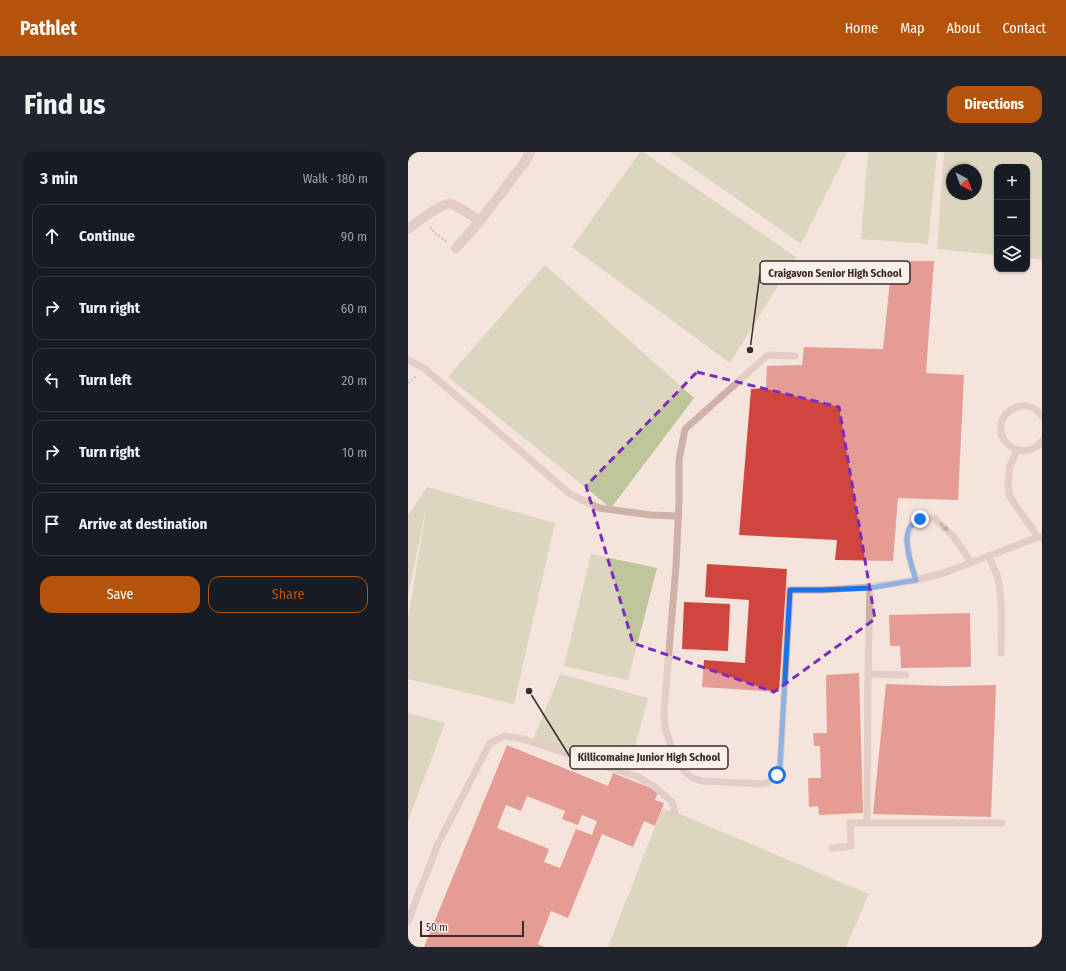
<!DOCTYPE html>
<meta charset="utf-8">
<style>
body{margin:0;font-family:"Fira Sans Condensed",sans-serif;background:#20242c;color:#f1f3f6}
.controls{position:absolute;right:12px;top:12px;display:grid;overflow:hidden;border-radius:8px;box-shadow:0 1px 3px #0004}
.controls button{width:36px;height:36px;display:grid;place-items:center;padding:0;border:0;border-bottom:1px solid #363941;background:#171b24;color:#f1f3f6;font:20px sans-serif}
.compass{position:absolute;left:538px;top:12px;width:36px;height:36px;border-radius:50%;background:#171b24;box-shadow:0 1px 3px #0004;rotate:139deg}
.scale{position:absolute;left:12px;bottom:10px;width:104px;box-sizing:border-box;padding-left:4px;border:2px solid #392a28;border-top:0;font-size:11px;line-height:14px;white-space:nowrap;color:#392a28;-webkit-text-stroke:3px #fbefe9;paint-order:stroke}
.stop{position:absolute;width:12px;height:12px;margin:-9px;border:3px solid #1a73e8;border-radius:50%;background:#fff}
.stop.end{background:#1a73e8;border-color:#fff;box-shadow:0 1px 4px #0008}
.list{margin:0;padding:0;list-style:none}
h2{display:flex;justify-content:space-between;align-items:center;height:52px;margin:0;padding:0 16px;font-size:17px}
h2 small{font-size:13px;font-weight:400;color:#9ea1a6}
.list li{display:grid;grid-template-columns:26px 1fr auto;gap:12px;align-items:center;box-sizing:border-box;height:64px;margin:0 8px 8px;padding:0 8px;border:1px solid #363941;border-radius:12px}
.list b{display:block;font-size:15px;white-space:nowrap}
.list em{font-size:13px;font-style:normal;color:#9ea1a6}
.actions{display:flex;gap:8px;padding:12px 16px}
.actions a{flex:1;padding:9px 0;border:1px solid #b45309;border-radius:12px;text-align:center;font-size:14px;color:#b45309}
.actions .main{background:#b45309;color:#fff}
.icon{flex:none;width:22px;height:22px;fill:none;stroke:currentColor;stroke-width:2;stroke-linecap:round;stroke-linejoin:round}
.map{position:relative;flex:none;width:634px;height:795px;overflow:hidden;border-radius:12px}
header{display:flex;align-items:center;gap:24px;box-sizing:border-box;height:56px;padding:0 20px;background:#b45309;color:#fff}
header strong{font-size:19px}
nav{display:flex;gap:22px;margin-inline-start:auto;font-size:14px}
.intro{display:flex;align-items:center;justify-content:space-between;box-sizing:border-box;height:96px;padding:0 24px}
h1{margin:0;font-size:28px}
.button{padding:10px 18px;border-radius:12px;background:#b45309;color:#fff;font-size:14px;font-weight:700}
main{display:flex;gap:24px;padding:0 24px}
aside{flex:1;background:#171b24;border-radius:12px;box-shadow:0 1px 3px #0004}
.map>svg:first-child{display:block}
.green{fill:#bfc59a;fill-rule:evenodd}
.building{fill:#d0463e;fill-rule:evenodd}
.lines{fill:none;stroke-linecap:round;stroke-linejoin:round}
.path{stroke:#ba9b91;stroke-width:2.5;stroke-dasharray:2 2;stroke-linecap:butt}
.lane{stroke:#ceb1a7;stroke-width:7}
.street{stroke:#ceb1a7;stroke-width:10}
.oneway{fill:#7c6761}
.route{stroke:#1a73e8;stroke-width:5}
.marked{fill:none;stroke:#7b2cbf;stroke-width:3;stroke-dasharray:8 5;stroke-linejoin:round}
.leader{fill:none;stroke:#392a28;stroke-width:1.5}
.callout-dot{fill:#392a28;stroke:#fbefe9;stroke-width:1.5}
.callout{fill:#fbefe9;stroke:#392a28;stroke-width:1.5}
.callout-label{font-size:11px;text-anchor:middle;font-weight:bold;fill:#392a28}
</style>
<header>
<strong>Pathlet</strong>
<nav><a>Home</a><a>Map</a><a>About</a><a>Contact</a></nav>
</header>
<div class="intro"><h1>Find us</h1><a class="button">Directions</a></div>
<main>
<aside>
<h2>3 min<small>Walk · 180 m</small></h2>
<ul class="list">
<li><svg class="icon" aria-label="ahead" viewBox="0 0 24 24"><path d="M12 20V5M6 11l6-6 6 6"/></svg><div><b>Continue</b></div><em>90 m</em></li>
<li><svg class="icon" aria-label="right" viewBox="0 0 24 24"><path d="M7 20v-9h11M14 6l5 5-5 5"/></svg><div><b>Turn right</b></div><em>60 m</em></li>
<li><svg class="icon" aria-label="left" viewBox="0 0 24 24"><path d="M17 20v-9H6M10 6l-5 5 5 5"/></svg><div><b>Turn left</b></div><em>20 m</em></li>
<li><svg class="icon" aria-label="right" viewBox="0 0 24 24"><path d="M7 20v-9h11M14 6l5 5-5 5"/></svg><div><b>Turn right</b></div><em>10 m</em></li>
<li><svg class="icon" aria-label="arrive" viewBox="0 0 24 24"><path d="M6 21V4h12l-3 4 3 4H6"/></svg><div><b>Arrive at destination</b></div></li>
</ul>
<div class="actions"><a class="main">Save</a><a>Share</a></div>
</aside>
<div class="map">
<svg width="634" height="795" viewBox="0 0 634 795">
<rect width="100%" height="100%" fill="#f4e4dc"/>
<g class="green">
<polygon points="232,0 235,0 388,105 322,211 164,95"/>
<polygon points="262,0 439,0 393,92"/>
<polygon points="460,0 529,0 520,92 453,87"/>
<path d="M536 0H634V108L619 106V15H589V103L529 97ZM544 18H568V42H544Z"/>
<polygon points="137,113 286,246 203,356 40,225"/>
<polygon points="19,335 147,371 106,552 0,527 0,467 19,352 0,443 0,363"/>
<polygon points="183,402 249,416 220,528 156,514"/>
<polygon points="152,522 240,546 220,622 124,590"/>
<polygon points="0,561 37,571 0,669"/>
<polygon points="254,657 267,660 461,742 438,795 200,795"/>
</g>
<g class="building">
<polygon points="484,109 526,109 518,221 556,223 550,348 490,346 485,409 427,408 429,388 331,383 343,237 358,236 359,214 394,213 396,195 475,197"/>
<polygon points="299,412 379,417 371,540 294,535 296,508 337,511 341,448 297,445"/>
<polygon points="276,450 322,452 320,499 274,497"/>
<polygon points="562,461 563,515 493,516 492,494 482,494 481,463"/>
<polygon points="451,521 455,661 411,663 410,654 401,655 400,626 413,626 412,594 406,594 405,581 419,581 418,523"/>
<polygon points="478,532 536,534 588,533 583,665 465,662"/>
<path d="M99 593 200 634 205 621 250 639 247 648 256 651 247 674 236 669 225 695 194 682 160 766 143 759 130 792 136 795H16ZM119 644 157 659 154 667 170 673 174 663 189 669 184 683 168 677 152 716 136 710 141 697 89 676 98 653 113 659Z"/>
</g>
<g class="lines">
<g class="path">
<polyline points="22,75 28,82 39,90"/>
<polyline points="0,231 9,224"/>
</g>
<g class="lane">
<path d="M387 204 360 203 277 277 271 308V350L268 414 256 560 257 576 263 594 269 607 277 620 285 626 294 629 354 632C365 629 368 625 372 615L382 438H414L462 435 508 428 536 421 630 385"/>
<polyline points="0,208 16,216 162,342 191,356 243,363 270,364"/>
<path d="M634 264C629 257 621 253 613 254 608 255 603 257 599 261 578 283 613 315 634 289"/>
<polyline points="609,298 602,314 600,331 601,342 606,351 630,385 634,385"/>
<path d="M580 404C584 411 588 419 590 427 595 450 593 476 593 501"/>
<polyline points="508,428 501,404 499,387 502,375 512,367 526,366 545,384 563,410"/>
<polyline points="460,522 498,523"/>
<polyline points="459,671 460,522 462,435"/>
<polyline points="424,696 443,694 442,671 594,671"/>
<polyline points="0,769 30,692 82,591 97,584 115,587 230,625 248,636 254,641 264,650 267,660"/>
</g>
<g class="street">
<path d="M0 77C8 71 32 52 41 52 48 52 65 65 72 69"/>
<polyline points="48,96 72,69 116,11 122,0"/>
</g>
</g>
<defs><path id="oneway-solid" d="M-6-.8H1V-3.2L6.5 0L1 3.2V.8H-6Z"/></defs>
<use class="oneway" href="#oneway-solid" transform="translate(536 375) rotate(43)"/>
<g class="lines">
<path class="route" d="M369 623 372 615 382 438H414L462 436 508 428C504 416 494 386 502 375 504 372 509 369 512 367"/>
</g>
<path d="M0 0H634V795H0ZM289 220 431 255 467 467 366 540 225 491 178 334Z" fill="#f4e4dc" fill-opacity=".55" fill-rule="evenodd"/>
<path class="marked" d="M289 220 431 255 467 467 366 540 225 491 178 334Z"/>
<path class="leader" d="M342 198L352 121M121 539L162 605"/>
<g class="callout-dot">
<circle cx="342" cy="198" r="4"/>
<circle cx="121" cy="539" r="4"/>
</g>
<g class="callout">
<rect x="352" y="109" width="150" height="23" rx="4"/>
<rect x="162" y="594" width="158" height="23" rx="4"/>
</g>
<g class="callout-label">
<text x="427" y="125">Craigavon Senior High School</text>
<text x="241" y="609">Killicomaine Junior High School</text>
</g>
</svg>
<div class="controls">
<button>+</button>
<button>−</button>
<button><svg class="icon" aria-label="layers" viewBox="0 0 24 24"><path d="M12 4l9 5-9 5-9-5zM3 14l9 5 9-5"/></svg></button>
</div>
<svg class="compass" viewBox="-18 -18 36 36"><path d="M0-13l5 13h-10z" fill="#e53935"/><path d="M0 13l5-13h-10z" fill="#9ea1a6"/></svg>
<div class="scale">50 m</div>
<div class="stop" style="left:369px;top:623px"></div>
<div class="stop end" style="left:512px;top:367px"></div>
</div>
</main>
